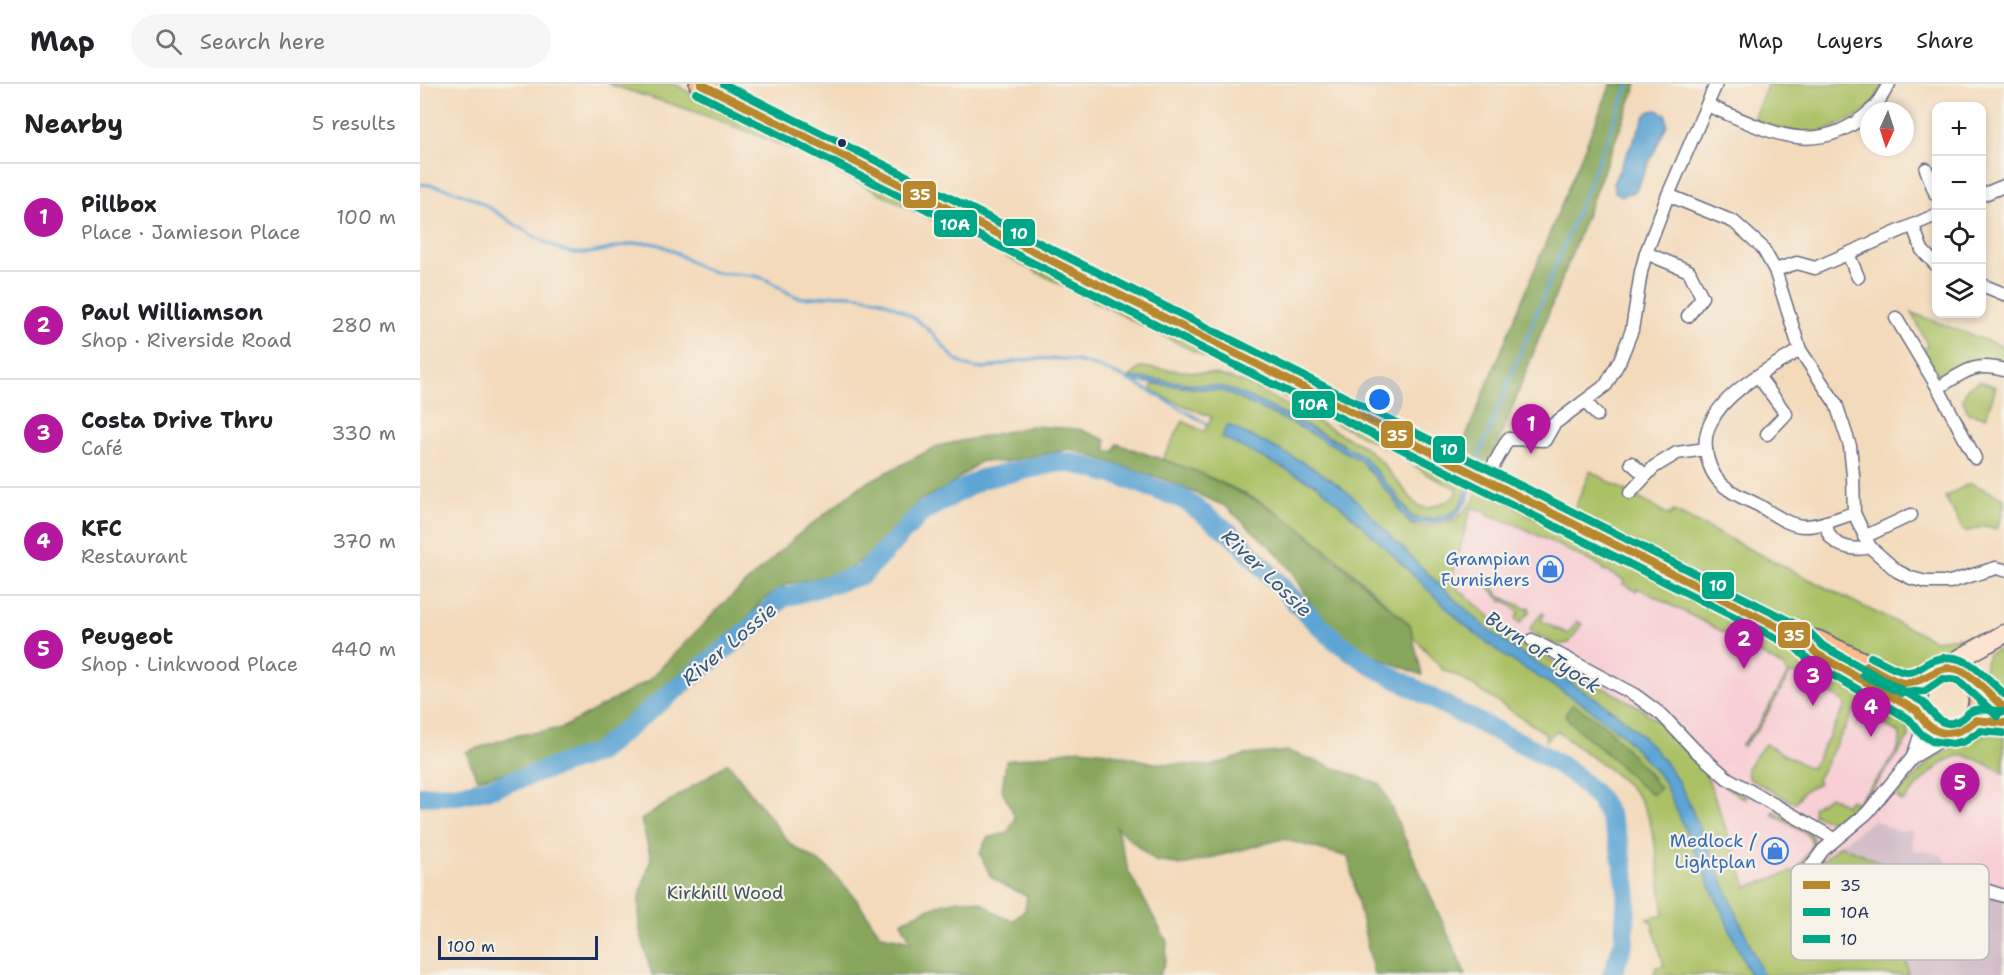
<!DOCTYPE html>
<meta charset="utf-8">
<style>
body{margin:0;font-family:"Shantell Sans",sans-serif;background:#f6f6f6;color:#202124}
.controls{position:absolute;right:18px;top:18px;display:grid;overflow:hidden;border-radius:12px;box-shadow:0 3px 9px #0003}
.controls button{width:54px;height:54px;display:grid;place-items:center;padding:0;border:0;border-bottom:2px solid #e0e0e0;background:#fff;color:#202124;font:30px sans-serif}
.compass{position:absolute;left:1440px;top:18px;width:54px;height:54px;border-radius:50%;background:#fff;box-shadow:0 3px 9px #0003;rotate:183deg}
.scale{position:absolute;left:18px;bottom:15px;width:160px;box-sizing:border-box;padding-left:6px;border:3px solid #1b2f5e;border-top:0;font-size:16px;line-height:21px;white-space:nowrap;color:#1b2f5e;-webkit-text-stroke:4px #f7f3e8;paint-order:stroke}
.you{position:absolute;left:960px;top:316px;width:21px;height:21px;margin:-15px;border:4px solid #fff;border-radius:50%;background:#1a73e8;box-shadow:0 0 0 9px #1a73e833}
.badge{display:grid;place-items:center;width:39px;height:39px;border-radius:50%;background:#b5179e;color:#fff;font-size:20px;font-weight:700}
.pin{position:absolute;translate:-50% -50px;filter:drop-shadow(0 2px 3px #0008)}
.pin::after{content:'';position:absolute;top:32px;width:21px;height:18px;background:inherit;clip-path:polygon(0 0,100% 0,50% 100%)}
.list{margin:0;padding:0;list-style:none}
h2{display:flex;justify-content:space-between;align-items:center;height:78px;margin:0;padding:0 24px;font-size:26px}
h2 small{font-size:20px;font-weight:400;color:#757577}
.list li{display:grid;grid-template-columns:39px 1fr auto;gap:18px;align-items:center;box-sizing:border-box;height:108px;padding:0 24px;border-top:2px solid #e0e0e0}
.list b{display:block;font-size:22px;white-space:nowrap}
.list p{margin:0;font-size:20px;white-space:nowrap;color:#757577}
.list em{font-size:20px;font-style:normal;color:#757577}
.icon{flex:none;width:33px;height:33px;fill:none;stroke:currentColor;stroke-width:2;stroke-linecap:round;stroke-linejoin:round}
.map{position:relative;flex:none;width:1584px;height:891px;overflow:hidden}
header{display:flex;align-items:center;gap:36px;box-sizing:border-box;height:84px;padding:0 30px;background:#fff;border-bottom:2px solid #e0e0e0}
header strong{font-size:28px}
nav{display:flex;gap:33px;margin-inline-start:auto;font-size:21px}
.search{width:420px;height:54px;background:#f6f6f6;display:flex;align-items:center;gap:15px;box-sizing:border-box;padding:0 21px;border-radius:33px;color:#757577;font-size:22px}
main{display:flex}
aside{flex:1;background:#fff}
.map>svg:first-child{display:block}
.built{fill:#f7cfd4}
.industrial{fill:#d2bdc8}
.green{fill:#abc166;stroke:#637862;stroke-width:1.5;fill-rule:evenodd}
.forest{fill:#88a75b;stroke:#526b5c;stroke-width:1.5}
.water{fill:#5da5d4;stroke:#3c6a99;stroke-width:1.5}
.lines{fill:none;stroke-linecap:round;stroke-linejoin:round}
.stream{stroke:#5da5d4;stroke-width:3}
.river{stroke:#5da5d4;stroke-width:20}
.street-casing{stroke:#676b7f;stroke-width:15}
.secondary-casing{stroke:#676b7f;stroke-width:21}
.highway-casing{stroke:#676b7f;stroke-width:26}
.street{stroke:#fff;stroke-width:12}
.secondary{stroke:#fde4d1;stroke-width:18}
.highway{stroke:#fabc8b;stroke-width:22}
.bus-1-casing{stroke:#f7f3e8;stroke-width:12}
.bus-2-casing{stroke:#f7f3e8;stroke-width:12}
.bus-3-casing{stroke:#f7f3e8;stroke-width:12}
.bus-1{stroke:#b7882e;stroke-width:8}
.bus-2{stroke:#00a786;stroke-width:8}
.bus-3{stroke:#00a786;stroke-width:8}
.bus-dot{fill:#1b2f5e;stroke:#f7f3e8;stroke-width:2}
.labels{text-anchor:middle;stroke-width:4.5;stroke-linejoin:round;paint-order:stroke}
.shop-label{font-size:18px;fill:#366cbe;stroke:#f7f3e8;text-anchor:end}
.park-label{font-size:18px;fill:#3f5460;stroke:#f7f3e8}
.water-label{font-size:20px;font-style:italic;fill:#325887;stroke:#f7f3e8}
.key{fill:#f7f3e8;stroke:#b5b8bf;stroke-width:1.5}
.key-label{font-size:16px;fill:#1b2f5e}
.line-badge{stroke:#f7f3e8;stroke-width:2}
.badge-label{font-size:16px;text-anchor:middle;font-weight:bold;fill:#fff}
</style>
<header>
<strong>Map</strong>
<div class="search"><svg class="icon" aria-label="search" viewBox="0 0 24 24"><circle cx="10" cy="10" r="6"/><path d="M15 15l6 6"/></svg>Search here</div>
<nav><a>Map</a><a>Layers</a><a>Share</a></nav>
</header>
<main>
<aside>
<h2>Nearby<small>5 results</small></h2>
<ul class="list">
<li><span class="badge">1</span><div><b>Pillbox</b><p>Place · Jamieson Place</p></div><em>100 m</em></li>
<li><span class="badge">2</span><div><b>Paul Williamson</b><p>Shop · Riverside Road</p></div><em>280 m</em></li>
<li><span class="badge">3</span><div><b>Costa Drive Thru</b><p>Café</p></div><em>330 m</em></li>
<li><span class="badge">4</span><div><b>KFC</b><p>Restaurant</p></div><em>370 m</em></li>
<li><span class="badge">5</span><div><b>Peugeot</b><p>Shop · Linkwood Place</p></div><em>440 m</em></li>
</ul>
</aside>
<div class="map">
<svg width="1584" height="891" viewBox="0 0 1584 891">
<rect width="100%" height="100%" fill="#f7f3e8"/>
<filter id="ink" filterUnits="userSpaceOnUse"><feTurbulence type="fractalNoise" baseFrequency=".0167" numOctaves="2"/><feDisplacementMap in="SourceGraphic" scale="12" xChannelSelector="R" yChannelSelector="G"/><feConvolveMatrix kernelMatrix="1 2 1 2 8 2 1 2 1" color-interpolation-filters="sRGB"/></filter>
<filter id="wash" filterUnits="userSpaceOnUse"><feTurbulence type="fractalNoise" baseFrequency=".008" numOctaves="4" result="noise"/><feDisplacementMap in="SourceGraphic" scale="24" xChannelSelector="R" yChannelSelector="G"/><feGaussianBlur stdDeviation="1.35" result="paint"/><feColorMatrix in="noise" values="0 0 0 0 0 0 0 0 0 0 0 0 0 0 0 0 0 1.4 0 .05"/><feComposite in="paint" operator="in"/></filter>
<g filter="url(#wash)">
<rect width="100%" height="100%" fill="#f3dabb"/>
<polygon class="built" points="1051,424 1067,427 1067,431 1097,441 1184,484 1307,550 1479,649 1524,668 1564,650 1573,649 1584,652 1584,812 1536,797 1524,774 1518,769 1493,766 1492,746 1477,747 1454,736 1420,761 1403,776 1390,792 1369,787 1327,803 1284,684 1250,648 1221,624 1100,559 1034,501 1032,493"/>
<polygon class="industrial" points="1454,736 1477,747 1492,746 1493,766 1518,769 1524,774 1536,797 1584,812 1584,891 1488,891 1478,785 1420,761"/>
<g class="green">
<path d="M188 0H255L312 35 383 62 1045 396C1046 401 1047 407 1045 411 1039 433 1011 439 992 433L973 407 920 358 870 333 803 303 709 294 721 283 795 290 825 299 943 362 958 374 996 420 1002 423 1008 424 1028 417 1035 412 1038 405 1008 391 976 369 372 65 279 29Z"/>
<polygon points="1348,0 1464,0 1450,23 1435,34 1401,49 1367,48 1333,35"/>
<path d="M1492 229 1584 263V279C1555 267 1544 283 1519 293L1503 267 1508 262Z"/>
<polygon points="1560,297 1576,303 1566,333 1548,329 1543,316 1547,304"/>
<path d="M733 300 803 307 901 353 940 376 973 414 990 440 997 443 1020 442 1036 435 1053 418 1057 406 1055 402 1382 565 1398 574 1397 578C1418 591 1493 626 1489 653 1475 674 1435 738 1406 736 1402 735 1398 732 1394 730L1393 723 1410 712 1425 721 1430 715 1436 719C1447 706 1488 666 1479 649L1438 626 1434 627 1397 696 1399 698C1395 704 1388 703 1383 708 1379 713 1379 716 1374 719L1328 694 1327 684 1345 660 1391 685 1424 625 1425 621 1423 617 1375 590H1370L1339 644 1323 662 1321 661 1337 643 1367 591 1365 584 1307 550 1218 504 1216 507 1203 500 1204 496 1183 486 1184 484 1097 441 1067 430V427L1051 424 1032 493 1038 495 1034 501 1100 559 1221 624 1250 648 1284 684 1327 713 1325 716 1286 689 1327 803 1377 786 1390 766 1392 758 1388 751 1352 730 1353 727C1367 735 1401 745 1393 767 1391 774 1385 781 1381 787L1390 792 1403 776 1420 761 1478 785 1488 891H1234L1236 883 1244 882 1232 839 1227 835 1244 831C1239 800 1238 744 1221 718 1215 706 1202 696 1192 688 1175 673 1153 663 1137 646L1126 657 1125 649 1038 592 1023 586 993 552 990 541C944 500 898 452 844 420 812 402 777 387 742 376L763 337 784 348 792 333 746 314 731 305ZM1174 658 1203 662 1233 694 1191 673Z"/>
<polygon points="1170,387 1249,431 1254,427 1442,522 1514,556 1549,552 1532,569 1499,589 1470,588 1153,429"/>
<polygon points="1550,399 1584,414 1584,424 1577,445 1565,442 1545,448 1525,413"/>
<polygon points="1075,501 1073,505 1078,508 1077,511 1107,525 1109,523 1110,527 1100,539 1095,535 1099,529 1085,516 1083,518 1069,504"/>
<polygon points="1122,529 1124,530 1121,537 1148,550 1157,537 1162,540 1149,559 1136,561 1110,547 1111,543"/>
<path d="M1584 564V609C1568 598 1560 590 1568 570Z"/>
<path d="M1573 649 1584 652V689C1572 683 1558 675 1545 672 1524 669 1496 705 1482 718L1476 712 1511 676 1524 668 1564 650Z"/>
</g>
<g class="forest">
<polygon points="1191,0 1217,0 1069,384 1048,374 1044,357"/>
<polygon points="612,342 659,345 686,356 686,367 695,367 697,360 776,387 844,420 877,442 990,541 1002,591 942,567 898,532 874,490 856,468 805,422 743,395 650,365 585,378 561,377 526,404 499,417 455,468 423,489 367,500 342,517 317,547 279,575 172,664 109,684 57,695 46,668 94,652 142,644 228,597 302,521 378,451 442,401 518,362"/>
<path d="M1153 620 1187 643 1240 704 1233 710C1217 702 1204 685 1191 673 1176 659 1157 648 1145 631Z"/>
<path d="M660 665 687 668 734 679 791 682 825 671 868 667 961 701 1046 891H954L928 773 863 755 763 781 735 777 696 743 709 788 747 858 746 874 740 891H232L219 843V814L231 774 221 736 308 679 370 760 407 783 433 811 461 851 491 857 481 838C501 827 533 811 557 817 571 821 576 835 594 836L605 826 607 812 585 802 571 793 560 770 567 754 588 749 595 733 582 706 586 677Z"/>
</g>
<g class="water">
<polygon points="1237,26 1246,30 1247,41 1215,108 1202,112 1195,108 1193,99 1225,32 1230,27"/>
<path d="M704 294H720L803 303 834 315 942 371 973 407 992 433C1011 439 1039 433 1045 411 1047 407 1046 401 1045 396L1054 401 1051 402 1048 417 1033 434 1019 439 995 440 990 438 981 428 973 414 940 376 874 340 803 307 709 297Z"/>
<path d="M808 341C849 362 898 381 933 413 943 422 952 433 961 442 995 477 1029 512 1066 543 1098 571 1137 589 1172 612 1210 637 1244 669 1265 710L1343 891H1330L1243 696 1203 651 1162 619 1084 572 1042 539 946 445 899 402 801 353Z"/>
</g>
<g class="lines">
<g class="stream">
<path d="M0 100C64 105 88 145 142 166 174 178 205 153 236 160 254 164 268 178 284 185 302 193 323 187 342 194 355 198 365 210 378 213 389 216 403 212 414 211 429 210 449 212 463 217 481 225 499 236 512 249 523 260 530 274 545 281 562 289 580 280 598 277 613 274 628 274 643 275 693 280 744 316 787 340"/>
<polyline points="1055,382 1209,0"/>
</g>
<polyline class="river" points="0,712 39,711 75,703 178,668 330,545 362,514 442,491 501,429 561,395 640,378 657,380 703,393 763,415 815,453 884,527 916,557 953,582 1034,626 1115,666 1151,688 1178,713 1190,734 1199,759 1207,804 1204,857 1192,891"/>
</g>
</g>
<g filter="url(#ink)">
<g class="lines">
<defs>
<g id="street">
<path d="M1287 21C1345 45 1394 77 1449 28"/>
<polyline points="1450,27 1456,22 1469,0"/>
<polyline points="1506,85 1516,111"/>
<polyline points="1248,111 1314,138 1342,163 1355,186 1380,266 1416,320 1430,362 1433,391 1434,429 1450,463 1477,487 1491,494 1506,498 1530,498 1576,484 1584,486"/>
<polyline points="1562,111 1584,102"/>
<polyline points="1493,142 1502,166 1516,181"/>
<polyline points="1226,169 1269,187 1282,213 1268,232"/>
<polyline points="1428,170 1438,193"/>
<polyline points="1355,186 1377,179 1395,184 1516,131"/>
<polyline points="1562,201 1584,210"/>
<polyline points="1476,234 1518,304 1555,374"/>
<path d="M1380 266C1350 284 1305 307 1290 340 1280 361 1288 392 1308 405 1317 412 1329 416 1340 422 1353 430 1369 442 1385 442 1401 442 1419 434 1434 429"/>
<polyline points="1338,292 1366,330 1347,350"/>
<path d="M1518 304C1543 289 1553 277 1584 286"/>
<polyline points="1165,317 1177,331"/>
<polyline points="1211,379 1225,391"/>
<polyline points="1073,382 1088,355 1125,356 1134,340 1186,301 1200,276 1212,246 1221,188 1226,169 1248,111 1296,0"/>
<polyline points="1210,409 1234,383 1257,369 1286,365"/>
<path d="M1406 438C1407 443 1407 448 1410 452 1417 464 1438 467 1450 463"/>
<polyline points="1444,453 1491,431"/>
<polyline points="1112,556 1215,611 1242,631 1275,666 1307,694 1415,755"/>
<polyline points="1493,673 1500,652 1500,636"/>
<polyline points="1386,789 1403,766 1447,729 1493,673 1528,652"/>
<polyline points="1510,789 1584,812"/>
</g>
<polyline id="secondary" points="1521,585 1584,550"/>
<g id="highway">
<polyline points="281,0 1382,555 1397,558 1483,599 1502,597"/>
<polyline points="1438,593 1497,627"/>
<path d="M1558 602C1571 640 1527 669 1502 637 1482 611 1512 572 1543 587 1551 591 1554 597 1559 603 1567 611 1575 619 1584 624"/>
</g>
</defs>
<use href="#street" class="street-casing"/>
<use href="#secondary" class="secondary-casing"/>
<use href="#highway" class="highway-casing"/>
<use href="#street" class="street"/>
<use href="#secondary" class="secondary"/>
<use href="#highway" class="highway"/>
<defs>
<g id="bus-1">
<path d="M281 0 1382 555 1397 570 1497 627C1512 653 1533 656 1556 636L1584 639"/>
<path d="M1447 582C1458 587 1474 598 1485 599 1507 599 1520 576 1542 587 1553 592 1574 615 1584 624"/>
</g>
<g id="bus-2">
<polyline points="276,9 1376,564 1392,579 1489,635 1501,650 1512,657 1533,660 1545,657 1560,647 1583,649"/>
<polyline points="1443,591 1482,609 1505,607 1523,595 1538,596 1577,632"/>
</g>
<g id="bus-3">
<path d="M304 0 1387 546 1403 562 1503 618C1514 631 1523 648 1543 634 1547 631 1549 627 1555 626 1563 624 1575 627 1584 628"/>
<path d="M1451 573C1461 577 1475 587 1486 588 1497 589 1502 581 1512 577 1544 564 1562 590 1584 610"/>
</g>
</defs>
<use href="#bus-1" class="bus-1-casing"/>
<use href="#bus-2" class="bus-2-casing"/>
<use href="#bus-3" class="bus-3-casing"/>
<use href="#bus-1" class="bus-1"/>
<use href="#bus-2" class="bus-2"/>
<use href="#bus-3" class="bus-3"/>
</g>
</g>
<defs>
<symbol id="shop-ring" viewBox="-11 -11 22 22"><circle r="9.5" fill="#f7f3e8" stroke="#3f7fe0" stroke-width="1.5"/><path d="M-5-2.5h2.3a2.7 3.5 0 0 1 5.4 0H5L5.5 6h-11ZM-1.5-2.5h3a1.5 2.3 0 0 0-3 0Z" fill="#3f7fe0"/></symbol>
</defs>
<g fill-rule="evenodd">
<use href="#shop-ring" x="1115" y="470" width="30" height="30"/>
<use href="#shop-ring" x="1340" y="752" width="30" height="30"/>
</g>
<circle class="bus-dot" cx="422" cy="59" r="5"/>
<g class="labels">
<g class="shop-label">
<text x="1110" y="481">Grampian<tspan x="1110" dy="21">Furnishers</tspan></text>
<text x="1336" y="763">Medlock /<tspan x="1336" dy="21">Lightplan</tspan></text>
</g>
<g class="park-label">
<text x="305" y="815">Kirkhill Wood</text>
</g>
<g class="water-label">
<text transform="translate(847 489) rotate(44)" y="7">River Lossie</text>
<text transform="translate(309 560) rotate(-40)" y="7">River Lossie</text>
<text transform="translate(1123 568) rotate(33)" y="7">Burn of Tyock</text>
</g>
</g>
<rect x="1371" y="780" width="198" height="96" rx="9" class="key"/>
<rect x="1383" y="797" width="27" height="8" fill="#b7882e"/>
<rect x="1383" y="824" width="27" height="8" fill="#00a786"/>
<rect x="1383" y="851" width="27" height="8" fill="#00a786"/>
<g class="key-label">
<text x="1420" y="807">35</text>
<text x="1420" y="834">10A</text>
<text x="1420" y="861">10</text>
</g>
<g class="line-badge">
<rect x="482" y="96" width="35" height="29" rx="6" fill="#b7882e"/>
<rect x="513" y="125" width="45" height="29" rx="6" fill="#00a786"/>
<rect x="582" y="134" width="34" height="29" rx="6" fill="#00a786"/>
<rect x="871" y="306" width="45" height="29" rx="6" fill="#00a786"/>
<rect x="960" y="336" width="34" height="29" rx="6" fill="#b7882e"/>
<rect x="1012" y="351" width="34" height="29" rx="6" fill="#00a786"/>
<rect x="1281" y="487" width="34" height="29" rx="6" fill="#00a786"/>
<rect x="1357" y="537" width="34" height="28" rx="6" fill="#b7882e"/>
</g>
<g class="badge-label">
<text x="500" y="116">35</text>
<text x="535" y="146">10A</text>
<text x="599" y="155">10</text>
<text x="893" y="326">10A</text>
<text x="977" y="357">35</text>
<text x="1029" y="371">10</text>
<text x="1298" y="507">10</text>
<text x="1374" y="557">35</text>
</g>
</svg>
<div class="controls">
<button>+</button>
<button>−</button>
<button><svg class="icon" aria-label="locate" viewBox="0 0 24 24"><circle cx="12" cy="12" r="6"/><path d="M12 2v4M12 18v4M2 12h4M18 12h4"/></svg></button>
<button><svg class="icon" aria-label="layers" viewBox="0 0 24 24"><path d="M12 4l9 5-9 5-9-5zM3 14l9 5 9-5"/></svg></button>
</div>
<svg class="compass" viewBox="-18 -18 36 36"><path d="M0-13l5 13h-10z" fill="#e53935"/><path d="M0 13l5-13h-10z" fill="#757577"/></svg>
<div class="scale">100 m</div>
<div class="you"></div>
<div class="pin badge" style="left:1111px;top:370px">1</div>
<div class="pin badge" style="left:1324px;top:585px">2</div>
<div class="pin badge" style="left:1393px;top:622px">3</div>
<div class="pin badge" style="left:1451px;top:653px">4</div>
<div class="pin badge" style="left:1540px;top:729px">5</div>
</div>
</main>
